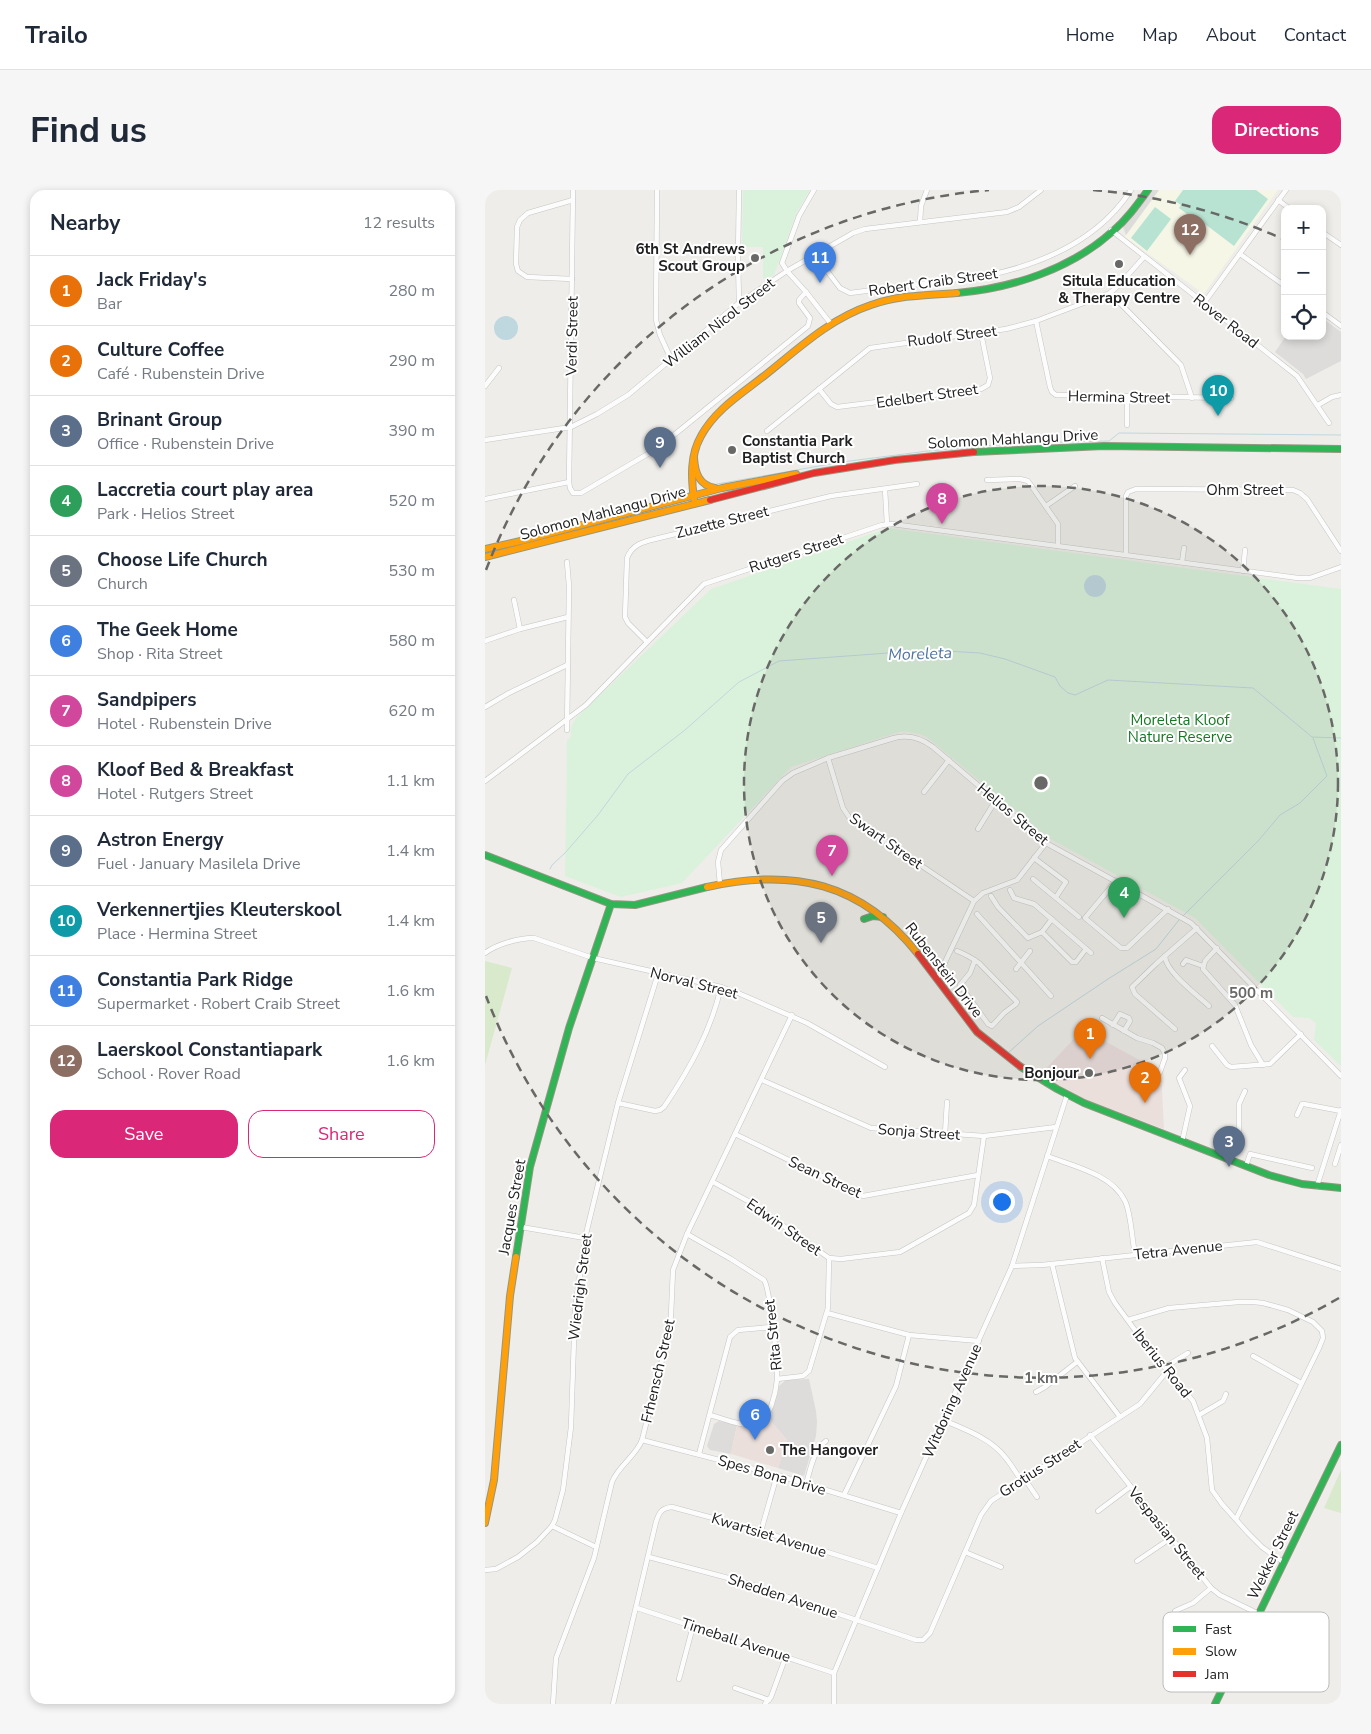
<!DOCTYPE html>
<meta charset="utf-8">
<style>
body{margin:0;font-family:"Nunito Sans",sans-serif;background:#f6f6f7;color:#1f2937}
.controls{position:absolute;right:15px;top:15px;display:grid;overflow:hidden;border-radius:10px;box-shadow:0 2px 8px #0003}
.controls button{width:45px;height:45px;display:grid;place-items:center;padding:0;border:0;border-bottom:1px solid #e0e1e3;background:#fff;color:#1f2937;font:25px sans-serif}
.you{position:absolute;left:516px;top:1011px;width:18px;height:18px;margin:-12px;border:4px solid #fff;border-radius:50%;background:#1a73e8;box-shadow:0 0 0 8px #1a73e833}
.badge{display:grid;place-items:center;width:32px;height:32px;border-radius:50%;background:#db2777;color:#fff;font-size:16px;font-weight:700}
.pin{position:absolute;translate:-50% -41px;filter:drop-shadow(0 1px 2px #0008)}
.pin::after{content:'';position:absolute;top:26px;width:18px;height:15px;background:inherit;clip-path:polygon(0 0,100% 0,50% 100%)}
.list{margin:0;padding:0;list-style:none}
h2{display:flex;justify-content:space-between;align-items:center;height:65px;margin:0;padding:0 20px;font-size:21px}
h2 small{font-size:16px;font-weight:400;color:#747a83}
.list li{display:grid;grid-template-columns:32px 1fr auto;gap:15px;align-items:center;box-sizing:border-box;height:70px;padding:0 20px;border-top:1px solid #e0e1e3}
.list b{display:block;font-size:19px;white-space:nowrap}
.list p{margin:0;font-size:16px;white-space:nowrap;color:#747a83}
.list em{font-size:16px;font-style:normal;color:#747a83}
.actions{display:flex;gap:10px;padding:15px 20px}
.actions a{flex:1;padding:11px 0;border:1px solid #db2777;border-radius:15px;text-align:center;font-size:18px;color:#db2777}
.actions .main{background:#db2777;color:#fff}
.icon{flex:none;width:28px;height:28px;fill:none;stroke:currentColor;stroke-width:2;stroke-linecap:round;stroke-linejoin:round}
.map{position:relative;flex:none;width:856px;height:1514px;overflow:hidden;border-radius:15px}
header{display:flex;align-items:center;gap:30px;box-sizing:border-box;height:70px;padding:0 25px;background:#fff;border-bottom:1px solid #e0e1e3}
header strong{font-size:24px}
nav{display:flex;gap:28px;margin-inline-start:auto;font-size:18px}
.intro{display:flex;align-items:center;justify-content:space-between;box-sizing:border-box;height:120px;padding:0 30px}
h1{margin:0;font-size:35px}
.button{padding:12px 22px;border-radius:15px;background:#db2777;color:#fff;font-size:18px;font-weight:700}
main{display:flex;gap:30px;padding:0 30px}
aside{flex:1;background:#fff;border-radius:15px;box-shadow:0 2px 8px #0003}
.map>svg:first-child{display:block}
.residential{fill:#dddcda}
.commercial{fill:#ebdfdc}
.education{fill:#f5f6e6}
.religious{fill:#dcdcda}
.grass{fill:#d9e9cb}
.park{fill:#daf2db}
.pitch{fill:#b8e2d2}
.water{fill:#bfd7de}
.lines{fill:none;stroke-linecap:round;stroke-linejoin:round}
.stream{stroke:#bfd7de;stroke-width:1}
.street-casing{stroke:#c5c5c3;stroke-width:5.5}
.fast-casing{stroke:#949782;stroke-width:8}
.slow-casing{stroke:#949782;stroke-width:8}
.jam-casing{stroke:#949782;stroke-width:8}
.street{stroke:#fcfcfc;stroke-width:4.5}
.fast{stroke:#30b455;stroke-width:6}
.slow{stroke:#ff9f0a;stroke-width:6}
.jam{stroke:#e5322d;stroke-width:6}
.ring{fill:none;stroke:#686866;stroke-width:2.5;stroke-dasharray:9 6}
.poi-dot{fill:#686866;stroke:#fff;stroke-width:2}
.labels{text-anchor:middle;stroke-width:4;stroke-linejoin:round;paint-order:stroke}
.poi-label{font-size:15px;font-weight:bold;fill:#202020;stroke:#fff;text-anchor:end}
.street-label{font-size:15px;fill:#202020;stroke:#fff}
.park-label{font-size:15px;fill:#147822;stroke:#fff}
.water-label{font-size:16px;font-style:italic;fill:#5074a1;stroke:#fff}
.key{fill:#fff;stroke:#bcbcbc;stroke-width:1}
.key-label{font-size:14px;fill:#202020}
.centre{fill:#686866;stroke:#fff;stroke-width:2.5}
.ring-label{font-size:15px;text-anchor:middle;font-weight:bold;fill:#686866;stroke:#fff;stroke-width:4;stroke-linejoin:round;paint-order:stroke}
</style>
<header>
<strong>Trailo</strong>
<nav><a>Home</a><a>Map</a><a>About</a><a>Contact</a></nav>
</header>
<div class="intro"><h1>Find us</h1><a class="button">Directions</a></div>
<main>
<aside>
<h2>Nearby<small>12 results</small></h2>
<ul class="list">
<li><span class="badge" style="background:#e8710a">1</span><div><b>Jack Friday's</b><p>Bar</p></div><em>280 m</em></li>
<li><span class="badge" style="background:#e8710a">2</span><div><b>Culture Coffee</b><p>Café · Rubenstein Drive</p></div><em>290 m</em></li>
<li><span class="badge" style="background:#5c6f8a">3</span><div><b>Brinant Group</b><p>Office · Rubenstein Drive</p></div><em>390 m</em></li>
<li><span class="badge" style="background:#2e9e5b">4</span><div><b>Laccretia court play area</b><p>Park · Helios Street</p></div><em>520 m</em></li>
<li><span class="badge" style="background:#6b7280">5</span><div><b>Choose Life Church</b><p>Church</p></div><em>530 m</em></li>
<li><span class="badge" style="background:#3f7fe0">6</span><div><b>The Geek Home</b><p>Shop · Rita Street</p></div><em>580 m</em></li>
<li><span class="badge" style="background:#d1479c">7</span><div><b>Sandpipers</b><p>Hotel · Rubenstein Drive</p></div><em>620 m</em></li>
<li><span class="badge" style="background:#d1479c">8</span><div><b>Kloof Bed &amp; Breakfast</b><p>Hotel · Rutgers Street</p></div><em>1.1 km</em></li>
<li><span class="badge" style="background:#5c6f8a">9</span><div><b>Astron Energy</b><p>Fuel · January Masilela Drive</p></div><em>1.4 km</em></li>
<li><span class="badge" style="background:#0f9aa8">10</span><div><b>Verkennertjies Kleuterskool</b><p>Place · Hermina Street</p></div><em>1.4 km</em></li>
<li><span class="badge" style="background:#3f7fe0">11</span><div><b>Constantia Park Ridge</b><p>Supermarket · Robert Craib Street</p></div><em>1.6 km</em></li>
<li><span class="badge" style="background:#8d6e63">12</span><div><b>Laerskool Constantiapark</b><p>School · Rover Road</p></div><em>1.6 km</em></li>
</ul>
<div class="actions"><a class="main">Save</a><a>Share</a></div>
</aside>
<div class="map">
<svg width="856" height="1514" viewBox="0 0 856 1514">
<rect width="100%" height="100%" fill="#eeede9"/>
<g class="residential">
<polygon points="837,128 856,142 856,171 821,189 818,184 790,162 801,146 837,146"/>
<polygon points="324,1189 331,1221 332,1232 331,1246 319,1286 293,1278 302,1250 285,1230 294,1196 301,1190"/>
<polygon points="234,1231 252,1235 246,1264 225,1260 222,1256 229,1234"/>
</g>
<g class="commercial">
<polygon points="598,839 676,882 679,939 584,903 556,884"/>
<polygon points="285,1230 302,1250 293,1278 246,1264 252,1235 265,1238 275,1237"/>
</g>
<polygon class="education" points="674,0 793,0 719,104 640,47"/>
<polygon class="religious" points="664,0 674,0 641,45 638,37"/>
<g class="grass">
<polygon points="0,771 27,778 0,875"/>
<polygon points="856,1280 856,1323 839,1318"/>
</g>
<g class="park">
<polygon points="258,0 325,0 312,22 289,85 282,89 278,88 278,57 257,57"/>
<polygon points="403,338 856,399 856,876 829,850 831,833 824,828 808,827 710,728 562,647 442,547 434,544 417,541 306,577 197,693 136,707 80,686 82,550 86,547 86,537 91,528 226,399"/>
</g>
<g class="pitch">
<polygon points="698,0 771,0 783,9 749,56 712,28 710,30 694,18 696,15 690,11"/>
<polygon points="670,17 686,29 662,61 646,48"/>
</g>
<g class="water">
<circle cx="21" cy="138" r="12"/>
<circle cx="610" cy="396" r="11"/>
</g>
<g class="lines">
<g class="stream">
<polyline points="232,294 357,272 443,261 535,253 624,251 634,243 856,245"/>
<polyline points="65,679 67,675 80,663 113,625 143,584 200,540 254,492 294,471 444,460 495,463 520,469 570,487 575,496 583,503 590,505 623,490 768,498 827,547 856,548"/>
<polyline points="697,727 774,650 795,625 815,613 842,586 828,548"/>
<polyline points="523,863 553,836 623,789 671,759 694,730"/>
</g>
<defs>
<g id="street">
<polyline points="88,0 84,292 85,298 88,303 96,303 173,258 323,136 325,128 314,113 314,110 321,102"/>
<polyline points="172,0 171,130 175,145 186,169"/>
<polyline points="254,0 253,68 254,113"/>
<polyline points="329,0 314,26 297,73 302,81 321,102 346,134"/>
<polyline points="793,10 805,19"/>
<polyline points="435,32 436,16 442,0"/>
<polyline points="626,40 812,186 844,233"/>
<polyline points="837,42 856,55"/>
<polyline points="755,64 800,96"/>
<path d="M330 65 355 98 365 103 505 85C560 73 615 48 646 0"/>
<polyline points="87,89 42,87 33,81 31,74 32,37 35,30 43,23 88,10"/>
<polyline points="625,103 696,175 707,208"/>
<polyline points="719,113 801,0"/>
<polyline points="837,122 856,136"/>
<polyline points="551,131 565,197 567,202 571,205 746,208"/>
<polyline points="0,196 14,178"/>
<polyline points="334,199 346,214 352,217 496,199 503,195 505,188 496,143"/>
<polyline points="642,207 642,235"/>
<polyline points="833,215 847,207 856,205"/>
<polyline points="282,241 385,158 521,139 551,131 625,103 635,94 659,67"/>
<polyline points="0,250 86,237 112,224 143,205 254,113 302,81 368,43 380,39 522,22 534,17 556,0"/>
<polyline points="502,290 535,289 543,291 573,334 573,356"/>
<polyline points="400,299 402,334"/>
<polyline points="0,309 84,292"/>
<polyline points="561,316 590,296"/>
<polyline points="641,365 641,306 643,302 651,299 808,300 815,303 822,309 856,361"/>
<polyline points="697,372 699,358"/>
<polyline points="758,381 760,360"/>
<polyline points="29,410 35,439"/>
<polyline points="0,451 35,439 83,427"/>
<path d="M162 452 143 433 140 427 142 368C147 355 157 352 170 349L346 306 432 294"/>
<polyline points="0,517 24,503 82,475"/>
<polyline points="82,540 84,396 82,372"/>
<polyline points="343,568 358,618 364,627 489,711"/>
<polyline points="0,591 101,515 219,394 397,335 407,334 813,388 825,388 856,377"/>
<polyline points="439,602 464,570"/>
<polyline points="493,639 511,610"/>
<polyline points="549,668 581,692 571,707"/>
<polyline points="548,689 594,727"/>
<polyline points="631,691 600,728 636,758 642,758 683,719"/>
<path d="M235 694 233 672 236 660 297 591 308 583 343 568 409 548C424 544 436 548 448 557L561 653 706 733 856 886"/>
<polyline points="525,700 529,708 549,714 606,763"/>
<polyline points="506,706 513,717 543,748 557,742 567,729"/>
<polyline points="492,724 566,806"/>
<polyline points="557,742 587,772 591,772 601,759"/>
<polyline points="732,758 720,771 718,779 750,815 766,855 778,875"/>
<path d="M472 761C480 764 487 768 494 773L532 812 531 814 519 823 507 836 503 834 475 795 485 783 490 770"/>
<path d="M0 763C12 754 34 748 49 748L108 768 236 797 253 803 322 833 400 877"/>
<path d="M680 766C680 781 712 805 724 816"/>
<polyline points="698,774 701,770 718,776"/>
<polyline points="531,779 545,761"/>
<polyline points="452,789 489,711 498,703 532,690 561,653"/>
<polyline points="617,828 652,848 668,853 677,858 680,864 680,868 675,882"/>
<polyline points="628,835 635,824 644,828 645,831 639,841"/>
<polyline points="690,839 650,804 647,797 672,773 712,738"/>
<polyline points="727,856 742,875 746,877 785,874 816,844"/>
<polyline points="277,890 386,938 499,946 571,937"/>
<path d="M133 913 170 921 175 920 179 917C204 880 226 841 236 797"/>
<polyline points="812,925 817,914 819,914 856,921"/>
<polyline points="250,944 378,1006 493,985"/>
<polyline points="460,944 462,912"/>
<polyline points="697,952 705,916 694,888 700,880"/>
<path d="M562 966C588 976 627 984 640 1011 646 1023 647 1050 650 1064"/>
<polyline points="742,969 754,942 754,914 760,901"/>
<polyline points="850,974 856,955"/>
<polyline points="761,976 765,964 827,978"/>
<polyline points="228,992 263,1011 344,1068 343,1118 324,1181 318,1186 292,1189"/>
<polyline points="832,996 856,920"/>
<polyline points="36,1037 100,1048"/>
<path d="M202 1044 246 1069 279 1090C285 1098 293 1177 292 1190 291 1202 285 1229 273 1234 263 1239 236 1228 225 1225"/>
<polyline points="344,1068 356,1069 415,1062 484,1023 489,1015 499,946"/>
<polyline points="617,1068 624,1102 630,1113 661,1155 708,1211 722,1248 727,1300 737,1314 763,1343 777,1357 798,1372"/>
<polyline points="567,1074 590,1168 635,1227"/>
<polyline points="527,1076 557,1075 772,1052 856,1079"/>
<polyline points="342,1123 424,1145 494,1151"/>
<polyline points="643,1130 684,1118 754,1112 769,1112 778,1113 803,1120 828,1132 837,1141 838,1148 834,1158 751,1329"/>
<polyline points="768,1166 816,1193"/>
<polyline points="680,1177 703,1163"/>
<polyline points="551,1202 560,1197 592,1172"/>
<polyline points="714,1225 738,1211 741,1204"/>
<path d="M458 1230C479 1239 505 1248 520 1267 526 1274 531 1283 536 1290"/>
<polyline points="605,1245 726,1398 735,1405 774,1424"/>
<polyline points="157,1250 292,1285 416,1323"/>
<polyline points="214,1264 245,1147 253,1140 287,1137"/>
<polyline points="539,1288 552,1307"/>
<path d="M321 1294C326 1278 328 1261 341 1251"/>
<polyline points="359,1305 411,1196 424,1145"/>
<polyline points="613,1321 645,1297"/>
<polyline points="67,1336 111,1357"/>
<polyline points="276,1341 292,1285"/>
<polyline points="480,1362 516,1377"/>
<polyline points="164,1367 262,1393 431,1450 438,1450 445,1443 496,1325 506,1311 655,1214 683,1180"/>
<polyline points="652,1371 686,1348"/>
<polyline points="0,1380 11,1379 33,1367 52,1352 67,1336 70,1330 78,1300 86,1237 90,1120 100,1048 133,913 173,784"/>
<polyline points="152,1418 349,1483"/>
<polyline points="690,1421 708,1413 726,1398"/>
<polyline points="194,1489 208,1436"/>
<polyline points="250,1498 284,1510"/>
<path d="M68 1514 71 1468 109 1368 127 1292C134 1275 151 1266 157 1250L184 1142 186 1125 188 1080 202 1044 307 825"/>
<path d="M128 1514 171 1332C174 1323 176 1318 187 1317L276 1341 393 1378"/>
<polyline points="280,1514 286,1507 301,1466"/>
<polyline points="349,1514 349,1483 416,1323 527,1076 582,905"/>
</g>
<g id="fast">
<path d="M472 103C528 98 586 79 628 41 642 29 652 15 663 0"/>
<polyline points="489,262 619,256 856,259"/>
<polyline points="0,665 126,714 150,715 222,697"/>
<polyline points="379,729 388,726 398,727"/>
<polyline points="536,877 572,899 599,913 784,985 817,994 856,998"/>
<polyline points="31,1067 45,977 84,838 126,714"/>
<polyline points="730,1514 856,1255"/>
</g>
<g id="slow">
<path d="M209 268C210 283 214 295 230 298"/>
<path d="M209 309C206 288 205 265 216 246 230 220 256 204 279 186 313 159 344 129 386 115 414 105 443 105 472 103"/>
<polyline points="0,359 40,350 237,298 311,284"/>
<polyline points="0,367 225,310"/>
<path d="M222 697C308 678 376 692 433 764"/>
<polyline points="0,1333 9,1290 25,1106 31,1067"/>
</g>
<g id="jam">
<polyline points="225,310 329,283 410,270 489,262"/>
<polyline points="433,764 492,842 536,877"/>
</g>
</defs>
<use href="#street" class="street-casing"/>
<use href="#fast" class="fast-casing"/>
<use href="#slow" class="slow-casing"/>
<use href="#jam" class="jam-casing"/>
<use href="#street" class="street"/>
<use href="#fast" class="fast"/>
<use href="#slow" class="slow"/>
<use href="#jam" class="jam"/>
</g>
<circle cx="556" cy="593" r="297" fill="#686866" fill-opacity=".12"/>
<g class="ring">
<circle cx="556" cy="593" r="297"/>
<path d="M854 1108A595 595 0 0 1 1 806M1 380A595 595 0 0 1 504 0M608 0A595 595 0 0 1 798 49"/>
</g>
<g class="poi-dot">
<circle cx="270" cy="68" r="5"/>
<circle cx="634" cy="74" r="5"/>
<circle cx="247" cy="260" r="5"/>
<circle cx="604" cy="883" r="5"/>
<circle cx="285" cy="1260" r="5"/>
</g>
<g class="labels">
<g class="poi-label">
<text x="260" y="64">6th St Andrews<tspan x="260" dy="17">Scout Group</tspan></text>
<text x="634" y="96" text-anchor="middle">Situla Education<tspan x="634" dy="17">&amp; Therapy Centre</tspan></text>
<text x="257" y="256" text-anchor="start">Constantia Park<tspan x="257" dy="17">Baptist Church</tspan></text>
<text x="594" y="888">Bonjour</text>
<text x="295" y="1265" text-anchor="start">The Hangover</text>
</g>
<g class="street-label">
<text transform="translate(448 92) rotate(-8)" y="5">Robert Craib Street</text>
<text transform="translate(741 131) rotate(38)" y="5">Rover Road</text>
<text transform="translate(234 133) rotate(-38)" y="5">William Nicol Street</text>
<text transform="translate(87 146) rotate(-89)" y="5">Verdi Street</text>
<text transform="translate(467 146) rotate(-7)" y="5">Rudolf Street</text>
<text transform="translate(442 206) rotate(-8)" y="5">Edelbert Street</text>
<text transform="translate(634 207) rotate(1)" y="5">Hermina Street</text>
<text transform="translate(528 249) rotate(-3)" y="5">Solomon Mahlangu Drive</text>
<text x="760" y="305">Ohm Street</text>
<text transform="translate(118 323) rotate(-15)" y="5">Solomon Mahlangu Drive</text>
<text transform="translate(237 332) rotate(-14)" y="5">Zuzette Street</text>
<text transform="translate(311 363) rotate(-18)" y="5">Rutgers Street</text>
<text transform="translate(528 624) rotate(40)" y="5">Helios Street</text>
<text transform="translate(401 651) rotate(35)" y="5">Swart Street</text>
<text transform="translate(459 780) rotate(52)" y="5">Rubenstein Drive</text>
<text transform="translate(209 793) rotate(14)" y="5">Norval Street</text>
<text transform="translate(434 942) rotate(4)" y="5">Sonja Street</text>
<text transform="translate(340 987) rotate(25)" y="5">Sean Street</text>
<text transform="translate(27 1017) rotate(-80)" y="5">Jacques Street</text>
<text transform="translate(299 1037) rotate(35)" y="5">Edwin Street</text>
<text transform="translate(693 1060) rotate(-6)" y="5">Tetra Avenue</text>
<text transform="translate(95 1097) rotate(-83)" y="5">Wiedrigh Street</text>
<text transform="translate(288 1145) rotate(-96)" y="5">Rita Street</text>
<text transform="translate(677 1173) rotate(51)" y="5">Iberius Road</text>
<text transform="translate(173 1181) rotate(-77)" y="5">Frhensch Street</text>
<text transform="translate(467 1211) rotate(-66)" y="5">Witdoring Avenue</text>
<text transform="translate(555 1278) rotate(-33)" y="5">Grotius Street</text>
<text transform="translate(287 1285) rotate(16)" y="5">Spes Bona Drive</text>
<text transform="translate(682 1343) rotate(51)" y="5">Vespasian Street</text>
<text transform="translate(284 1345) rotate(17)" y="5">Kwartsiet Avenue</text>
<text transform="translate(788 1365) rotate(-64)" y="5">Wekker Street</text>
<text transform="translate(298 1406) rotate(18)" y="5">Shedden Avenue</text>
<text transform="translate(251 1450) rotate(18)" y="5">Timeball Avenue</text>
</g>
<g class="park-label">
<text x="695" y="535">Moreleta Kloof<tspan x="695" dy="17">Nature Reserve</tspan></text>
</g>
<g class="water-label">
<text transform="translate(435 463) rotate(-2)" y="6">Moreleta</text>
</g>
</g>
<rect x="678" y="1422" width="166" height="80" rx="8" class="key"/>
<rect x="688" y="1436" width="23" height="6" fill="#30b455"/>
<rect x="688" y="1458" width="23" height="7" fill="#ff9f0a"/>
<rect x="688" y="1481" width="23" height="6" fill="#e5322d"/>
<g class="key-label">
<text x="720" y="1444">Fast</text>
<text x="720" y="1466">Slow</text>
<text x="720" y="1489">Jam</text>
</g>
<circle cx="556" cy="593" r="8" class="centre"/>
<g class="ring-label">
<text x="766" y="808">500 m</text>
<text x="556" y="1193">1 km</text>
</g>
</svg>
<div class="controls">
<button>+</button>
<button>−</button>
<button><svg class="icon" aria-label="locate" viewBox="0 0 24 24"><circle cx="12" cy="12" r="6"/><path d="M12 2v4M12 18v4M2 12h4M18 12h4"/></svg></button>
</div>
<div class="you"></div>
<div class="pin badge" style="left:605px;top:869px;background:#e8710a">1</div>
<div class="pin badge" style="left:660px;top:913px;background:#e8710a">2</div>
<div class="pin badge" style="left:744px;top:977px;background:#5c6f8a">3</div>
<div class="pin badge" style="left:639px;top:728px;background:#2e9e5b">4</div>
<div class="pin badge" style="left:336px;top:753px;background:#6b7280">5</div>
<div class="pin badge" style="left:270px;top:1250px;background:#3f7fe0">6</div>
<div class="pin badge" style="left:347px;top:686px;background:#d1479c">7</div>
<div class="pin badge" style="left:457px;top:334px;background:#d1479c">8</div>
<div class="pin badge" style="left:175px;top:278px;background:#5c6f8a">9</div>
<div class="pin badge" style="left:733px;top:226px;background:#0f9aa8">10</div>
<div class="pin badge" style="left:335px;top:93px;background:#3f7fe0">11</div>
<div class="pin badge" style="left:705px;top:65px;background:#8d6e63">12</div>
</div>
</main>
